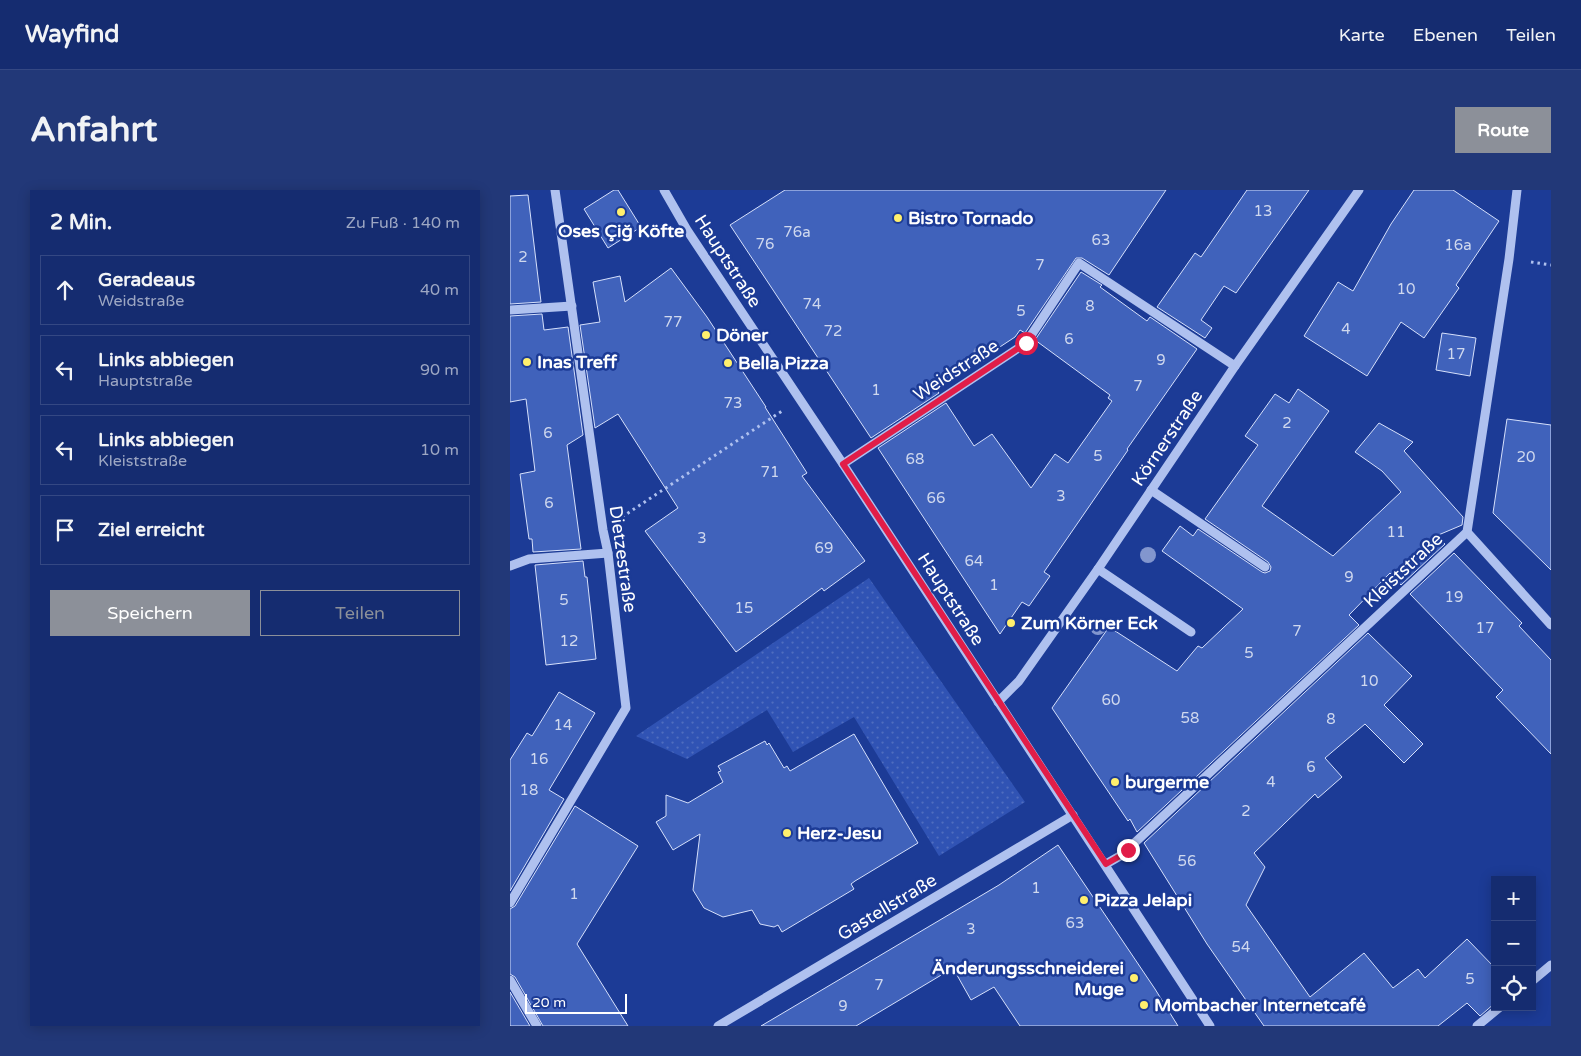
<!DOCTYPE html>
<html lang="de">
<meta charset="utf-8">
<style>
body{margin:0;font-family:"Varela Round",sans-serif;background:#223878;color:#f1f3f6}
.controls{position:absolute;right:15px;bottom:15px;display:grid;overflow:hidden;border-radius:0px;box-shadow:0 2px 12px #0003}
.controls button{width:45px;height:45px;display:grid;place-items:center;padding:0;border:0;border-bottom:1px solid #344883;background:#152c70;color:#f1f3f6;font:25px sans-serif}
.scale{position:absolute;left:15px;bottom:12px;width:102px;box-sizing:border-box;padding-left:5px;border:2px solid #fff;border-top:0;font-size:14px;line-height:18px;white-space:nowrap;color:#fff;-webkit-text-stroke:4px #1c3b96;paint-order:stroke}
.stop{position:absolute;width:15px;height:15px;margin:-11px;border:4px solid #e11d48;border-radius:50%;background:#fff}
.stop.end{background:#e11d48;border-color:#fff;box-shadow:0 1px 5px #0008}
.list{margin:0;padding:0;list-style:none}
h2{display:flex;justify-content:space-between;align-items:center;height:65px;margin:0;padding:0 20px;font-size:21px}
h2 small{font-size:16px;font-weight:400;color:#9da7c3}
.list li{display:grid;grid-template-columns:32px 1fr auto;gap:15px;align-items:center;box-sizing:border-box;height:70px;margin:0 10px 10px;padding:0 10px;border:1px solid #344883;border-radius:0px}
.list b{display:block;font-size:19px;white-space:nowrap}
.list p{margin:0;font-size:16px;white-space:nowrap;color:#9da7c3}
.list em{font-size:16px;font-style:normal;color:#9da7c3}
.actions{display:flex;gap:10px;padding:15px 20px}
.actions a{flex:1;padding:11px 0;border:1px solid #8c9099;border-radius:0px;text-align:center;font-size:18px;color:#8c9099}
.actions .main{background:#8c9099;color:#fff}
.icon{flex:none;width:28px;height:28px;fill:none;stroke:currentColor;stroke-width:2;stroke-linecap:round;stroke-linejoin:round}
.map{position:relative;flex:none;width:1041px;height:836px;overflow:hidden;border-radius:0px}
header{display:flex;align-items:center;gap:30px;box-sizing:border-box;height:70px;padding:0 25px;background:#152c70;border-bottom:1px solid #344883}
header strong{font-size:24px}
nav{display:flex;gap:28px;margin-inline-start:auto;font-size:18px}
.intro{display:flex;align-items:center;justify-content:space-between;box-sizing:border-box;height:120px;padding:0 30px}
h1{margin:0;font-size:35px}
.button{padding:12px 22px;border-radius:0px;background:#8c9099;color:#fff;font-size:18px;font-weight:700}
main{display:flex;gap:30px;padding:0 30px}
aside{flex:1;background:#152c70;border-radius:0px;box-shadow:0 2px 12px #0003}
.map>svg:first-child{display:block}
.park{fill:url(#park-dots)}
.building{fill:#4062bb;stroke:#d6e0fb}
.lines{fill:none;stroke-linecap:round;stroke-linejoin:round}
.path{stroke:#afc1ef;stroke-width:3;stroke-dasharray:2.5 4;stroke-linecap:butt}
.minor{stroke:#afc1ef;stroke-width:9}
.tree{fill:#8296ce}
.route{stroke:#e11d48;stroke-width:6}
.poi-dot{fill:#ffef6d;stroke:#1c3b96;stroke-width:2}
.labels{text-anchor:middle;stroke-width:5;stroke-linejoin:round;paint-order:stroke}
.number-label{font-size:15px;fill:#cfd8ee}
.poi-label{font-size:18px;font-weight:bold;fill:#fff;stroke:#1c3b96;text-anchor:start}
.street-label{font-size:18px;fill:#fff;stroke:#1c3b96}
</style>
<header>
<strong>Wayfind</strong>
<nav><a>Karte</a><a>Ebenen</a><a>Teilen</a></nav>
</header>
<div class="intro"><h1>Anfahrt</h1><a class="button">Route</a></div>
<main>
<aside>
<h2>2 Min.<small>Zu Fuß · 140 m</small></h2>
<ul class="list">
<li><svg class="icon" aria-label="ahead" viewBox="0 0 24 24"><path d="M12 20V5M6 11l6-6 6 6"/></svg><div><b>Geradeaus</b><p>Weidstraße</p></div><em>40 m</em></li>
<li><svg class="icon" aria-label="left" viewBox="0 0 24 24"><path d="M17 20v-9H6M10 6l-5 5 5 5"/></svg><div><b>Links abbiegen</b><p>Hauptstraße</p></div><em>90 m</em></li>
<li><svg class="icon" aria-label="left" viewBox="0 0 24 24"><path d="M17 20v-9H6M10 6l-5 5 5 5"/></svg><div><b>Links abbiegen</b><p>Kleiststraße</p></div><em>10 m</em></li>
<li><svg class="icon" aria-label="arrive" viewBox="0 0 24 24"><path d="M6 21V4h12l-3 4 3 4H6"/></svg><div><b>Ziel erreicht</b></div></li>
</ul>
<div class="actions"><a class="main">Speichern</a><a>Teilen</a></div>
</aside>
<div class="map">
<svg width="1041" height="836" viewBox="0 0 1041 836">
<defs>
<pattern id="park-dots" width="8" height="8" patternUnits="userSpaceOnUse" patternTransform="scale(1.25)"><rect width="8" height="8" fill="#3053b4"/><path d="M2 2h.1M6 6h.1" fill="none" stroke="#4f6dbf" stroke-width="1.8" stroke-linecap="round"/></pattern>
</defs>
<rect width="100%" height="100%" fill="#1c3b96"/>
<polygon class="park" points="359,388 515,612 429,666 344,527 283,562 257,520 177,569 126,546"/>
<g class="building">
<polygon points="104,0 108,0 131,37 98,58 74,19"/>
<polygon points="275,0 656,0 599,85 572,68 566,68 515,143 510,140 505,147 426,199 429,203 361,248 220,35"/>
<polygon points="737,0 799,0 726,103 714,96 691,130 702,138 695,148 647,117 685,63 691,67"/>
<polygon points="904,0 943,0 989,31 946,95 949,98 914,148 891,132 857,186 794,146 828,92 843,101 881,34"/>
<polygon points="18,5 31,112 0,114 0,6"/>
<polygon points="161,78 197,127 256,217 255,217 297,283 292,286 355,371 314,401 312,398 226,462 135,341 168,318 108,224 85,238 70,135 90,132 83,92 110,86 115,112"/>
<polygon points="571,82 592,95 590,97 637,131 640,127 687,159 617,259 618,260 534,382 540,386 519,416 512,412 490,444 368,258 436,213 464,256 482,244 521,298 545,264 558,273 602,211 598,208 600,205 525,150"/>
<polygon points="32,124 34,140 58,137 73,245 57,255 71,359 23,362 22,349 19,349 10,284 25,281 16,209 0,212 0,126"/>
<polygon points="932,143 966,148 960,186 926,180"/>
<polygon points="788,199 819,221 752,316 823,366 891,302 872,281 845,262 869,233 903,252 894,261 953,327 952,335 926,346 935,354 891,395 880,383 839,425 849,435 627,642 620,629 618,631 542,518 599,437 667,481 688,456 692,458 733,419 652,361 670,336 683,346 688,339 752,382 755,383 760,381 761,377 758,372 695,329 748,255 735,246 765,204 779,213"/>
<polygon points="997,229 1041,235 1041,380 983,323"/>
<polygon points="944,363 1012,433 1009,436 1041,470 1041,564 986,507 993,500 900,404"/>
<polygon points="73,371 75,387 77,387 86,469 36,475 25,375"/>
<polygon points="858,443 902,486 874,515 913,554 894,573 855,534 815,568 832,587 808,608 805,604 744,663 755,677 736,715 800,807 854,763 883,798 908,779 915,788 957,749 985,778 985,813 970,826 957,813 928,836 754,836 697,754 634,653"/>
<polygon points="49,502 85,523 39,600 54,609 0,701 0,570 17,543 22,546"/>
<polygon points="344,544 408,653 345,691 341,694 344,699 272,742 268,735 264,737 250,734 242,720 213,727 194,718 183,700 190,644 163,660 146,632 156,626 156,605 178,613 213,592 208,582 211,581 208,576 255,551 257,555 259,553 274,578 277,576 280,581"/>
<polygon points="65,616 128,656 67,754 118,836 33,836 5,787 0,784 0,719 5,716"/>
<polygon points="548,655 645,799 668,836 510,836 484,797 461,810 443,778 346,836 251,836 489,695"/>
<polygon points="0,802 20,836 0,836"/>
</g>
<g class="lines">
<g class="path">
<polyline points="1021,72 1041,75"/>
<polyline points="112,327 272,221"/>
</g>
<g class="minor">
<polyline points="154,0 177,40 333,274 700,836"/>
<polyline points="0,120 62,116"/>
<polyline points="333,274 516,153 569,73 725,176"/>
<polyline points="641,300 755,377"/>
<polyline points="957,342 1041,435"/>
<polyline points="0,376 19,369 98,363"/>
<polyline points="588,379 681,442"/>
<polyline points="488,512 509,491 588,379 725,176 849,0"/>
<polyline points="596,674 610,666 618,659 957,342 999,69 1007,0"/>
<polyline points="0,713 116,518 98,363 93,340 45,0"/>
<polyline points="0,790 27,836"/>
<polyline points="1022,791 1041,775"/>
<polyline points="208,836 563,625"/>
<polyline points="967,836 990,817"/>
</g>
</g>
<g class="tree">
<circle cx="471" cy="164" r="8"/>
<circle cx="638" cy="365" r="8"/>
<circle cx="588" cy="437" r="8"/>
</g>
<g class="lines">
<polyline class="route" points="516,153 333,274 596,674 610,666 618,660"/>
</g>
<g class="poi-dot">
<circle cx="111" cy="22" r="5"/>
<circle cx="388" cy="28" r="5"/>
<circle cx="196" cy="145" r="5"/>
<circle cx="17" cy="172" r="5"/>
<circle cx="218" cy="173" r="5"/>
<circle cx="501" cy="433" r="5"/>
<circle cx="605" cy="592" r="5"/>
<circle cx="277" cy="643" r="5"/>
<circle cx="574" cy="710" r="5"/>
<circle cx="624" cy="788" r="5"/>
<circle cx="634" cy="815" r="5"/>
</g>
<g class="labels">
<g class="number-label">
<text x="753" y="26">13</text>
<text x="287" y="47">76a</text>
<text x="591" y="55">63</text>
<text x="255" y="59">76</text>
<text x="948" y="60">16a</text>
<text x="13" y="72">2</text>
<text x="530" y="80">7</text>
<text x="896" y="104">10</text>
<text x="302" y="119">74</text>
<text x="580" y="121">8</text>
<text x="511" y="126">5</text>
<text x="163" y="137">77</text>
<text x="836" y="144">4</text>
<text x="323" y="146">72</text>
<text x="559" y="154">6</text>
<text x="946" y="169">17</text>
<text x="651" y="175">9</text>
<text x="628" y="201">7</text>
<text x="366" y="205">1</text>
<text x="223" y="218">73</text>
<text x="777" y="238">2</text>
<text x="38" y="248">6</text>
<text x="588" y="271">5</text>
<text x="1016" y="272">20</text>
<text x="405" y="274">68</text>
<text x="260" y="287">71</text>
<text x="551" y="311">3</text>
<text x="426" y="313">66</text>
<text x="39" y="318">6</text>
<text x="886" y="347">11</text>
<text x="192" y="353">3</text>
<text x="314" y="363">69</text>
<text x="464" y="376">64</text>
<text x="839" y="392">9</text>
<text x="484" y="400">1</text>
<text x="944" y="412">19</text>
<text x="54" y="415">5</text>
<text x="234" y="423">15</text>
<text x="975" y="443">17</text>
<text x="787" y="446">7</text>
<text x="59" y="456">12</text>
<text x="739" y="468">5</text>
<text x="859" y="496">10</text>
<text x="601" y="515">60</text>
<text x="680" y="533">58</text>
<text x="821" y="534">8</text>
<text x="53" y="540">14</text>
<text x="29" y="574">16</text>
<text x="801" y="582">6</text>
<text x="761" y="597">4</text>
<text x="19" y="605">18</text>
<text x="736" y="626">2</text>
<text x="677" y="676">56</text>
<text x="526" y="703">1</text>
<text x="64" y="709">1</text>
<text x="565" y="738">63</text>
<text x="461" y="744">3</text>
<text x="731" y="762">54</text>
<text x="960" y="794">5</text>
<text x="369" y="800">7</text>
<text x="333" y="821">9</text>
</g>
<g class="poi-label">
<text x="398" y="34">Bistro Tornado</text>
<text x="111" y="47" text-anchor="middle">Oses Çiğ Köfte</text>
<text x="206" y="151">Döner</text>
<text x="27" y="178">Inas Treff</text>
<text x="228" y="179">Bella Pizza</text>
<text x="511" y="439">Zum Körner Eck</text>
<text x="615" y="598">burgerme</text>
<text x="287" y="649">Herz-Jesu</text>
<text x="584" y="716">Pizza Jelapi</text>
<text x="614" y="784" text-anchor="end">Änderungsschneiderei<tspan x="614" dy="21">Muge</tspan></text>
<text x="644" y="821">Mombacher Internetcafé</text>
</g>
<g class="street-label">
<text transform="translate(218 71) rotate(57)" y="6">Hauptstraße</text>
<text transform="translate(446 180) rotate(-33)" y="6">Weidstraße</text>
<text transform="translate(657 248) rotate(-56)" y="6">Körnerstraße</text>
<text transform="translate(113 369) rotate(82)" y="6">Dietzestraße</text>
<text transform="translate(893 380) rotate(-43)" y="6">Kleiststraße</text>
<text transform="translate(441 409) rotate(57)" y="6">Hauptstraße</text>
<text transform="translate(377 717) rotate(-31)" y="6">Gastellstraße</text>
</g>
</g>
</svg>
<div class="controls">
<button>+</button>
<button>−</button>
<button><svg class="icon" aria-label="locate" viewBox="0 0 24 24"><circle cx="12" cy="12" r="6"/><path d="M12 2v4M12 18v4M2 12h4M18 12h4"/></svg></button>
</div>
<div class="scale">20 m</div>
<div class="stop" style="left:516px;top:153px"></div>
<div class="stop end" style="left:618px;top:660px"></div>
</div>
</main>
